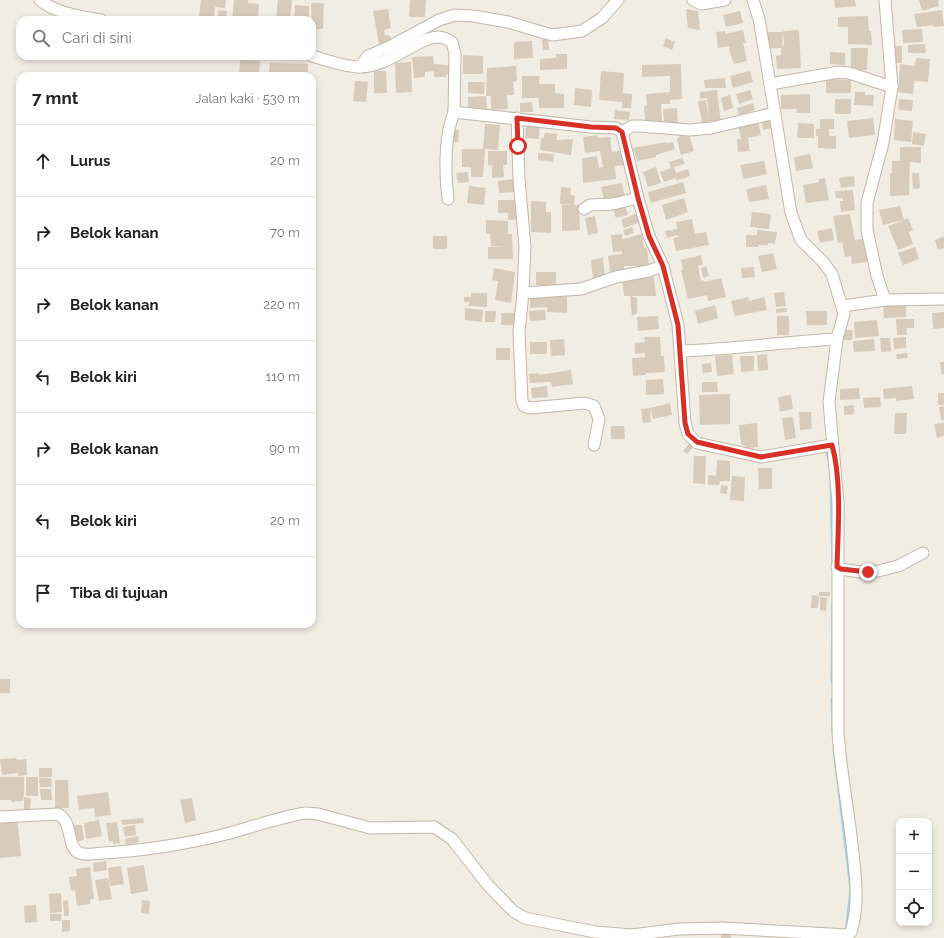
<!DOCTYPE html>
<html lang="id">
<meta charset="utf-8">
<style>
body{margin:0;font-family:Raleway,sans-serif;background:#f6f6f6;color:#222}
.controls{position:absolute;right:12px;bottom:12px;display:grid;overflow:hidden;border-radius:8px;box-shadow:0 2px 6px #0003}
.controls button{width:36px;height:36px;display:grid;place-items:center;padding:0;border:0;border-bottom:1px solid #e0e0e0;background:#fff;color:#222;font:20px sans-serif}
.stop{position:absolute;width:12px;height:12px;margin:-9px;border:3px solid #d93025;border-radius:50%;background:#fff}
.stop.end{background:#d93025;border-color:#fff;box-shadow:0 1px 4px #0008}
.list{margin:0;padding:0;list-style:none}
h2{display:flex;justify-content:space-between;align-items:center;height:52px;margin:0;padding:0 16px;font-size:17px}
h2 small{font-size:13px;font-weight:400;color:#767676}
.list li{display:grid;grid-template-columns:26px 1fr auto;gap:12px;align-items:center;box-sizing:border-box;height:72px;padding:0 16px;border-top:1px solid #e0e0e0}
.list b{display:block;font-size:15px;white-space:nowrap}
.list em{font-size:13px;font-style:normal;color:#767676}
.icon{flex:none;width:22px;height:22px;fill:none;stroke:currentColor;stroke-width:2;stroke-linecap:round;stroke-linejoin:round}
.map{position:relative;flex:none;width:944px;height:938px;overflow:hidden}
.search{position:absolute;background:#fff;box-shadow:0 2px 6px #0003;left:16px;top:16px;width:300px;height:44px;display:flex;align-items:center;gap:10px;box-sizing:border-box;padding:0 14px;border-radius:12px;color:#767676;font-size:15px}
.panel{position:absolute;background:#fff;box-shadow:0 2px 6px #0003;left:16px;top:72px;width:300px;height:556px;border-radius:12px}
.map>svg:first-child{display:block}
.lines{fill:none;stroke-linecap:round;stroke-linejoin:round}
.stream{stroke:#9dd3f1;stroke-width:3}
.building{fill:#d7cbbc}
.street-casing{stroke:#c1b7a9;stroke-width:13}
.street{stroke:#fff;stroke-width:11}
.route{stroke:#d93025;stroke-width:5}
</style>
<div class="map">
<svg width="944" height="938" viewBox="0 0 944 938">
<rect width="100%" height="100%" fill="#f2ede3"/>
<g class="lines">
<g class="stream">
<polyline points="827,452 829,460"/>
<polyline points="831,484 833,564"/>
<polyline points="832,682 833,603"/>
<polyline points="832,699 833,729"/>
<polyline points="834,749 851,890 846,932"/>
</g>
</g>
<g class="building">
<polygon points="201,0 226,0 225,8 215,7 214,17 199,16"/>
<polygon points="234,0 248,0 248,3 259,4 258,20 232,20"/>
<polygon points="278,0 292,0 290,20 276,20"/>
<polygon points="410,0 426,0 425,17 409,17"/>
<polygon points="834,0 855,0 856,6 835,8"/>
<polygon points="919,0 938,0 939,6 922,11"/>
<polygon points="311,3 324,3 323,29 312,29"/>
<polygon points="295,5 309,6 309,20 294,20"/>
<polygon points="388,9 391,28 384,30 385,35 390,36 391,41 379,44 373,11"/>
<polygon points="686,9 698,11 700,30 688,28"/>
<polygon points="219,10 227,11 226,20 217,20"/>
<polygon points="942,10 944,26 933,27 933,25 917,27 914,14"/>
<polygon points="740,11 743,23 726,27 723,15"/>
<polygon points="868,16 869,31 871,31 872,45 848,44 848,27 838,27 838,17"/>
<polygon points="922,29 923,42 903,43 902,30"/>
<polygon points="743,30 746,43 743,43 747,61 734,64 729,50 730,46 718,48 716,32 725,31 725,34"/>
<polygon points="799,30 801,68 777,69 776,56 781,55 781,48 765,49 768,32 783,32 782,46 784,45 783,31"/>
<polygon points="666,38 675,42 672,50 663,46"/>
<polygon points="548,39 549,50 543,50 542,40"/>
<polygon points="532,41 533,58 514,59 514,42"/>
<polygon points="925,44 926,53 908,53 908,45"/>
<rect x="890" y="46" width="12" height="17"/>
<polygon points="851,48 868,48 867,70 851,70"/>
<polygon points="830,52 845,53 845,65 830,64"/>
<polygon points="556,54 567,54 567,69 540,70 540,59 556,58"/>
<polygon points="463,55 483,56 483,74 463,74"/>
<polygon points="433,56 434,64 446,65 451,67 451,74 447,74 446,77 434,77 434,71 425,72 425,77 414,78 412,57"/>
<polygon points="916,58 930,59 928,82 914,81 913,94 898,92 900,64 915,66"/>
<polygon points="240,60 260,61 259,76 239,76"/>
<polygon points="411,62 412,92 396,93 395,63"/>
<polygon points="270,63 308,64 308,76 269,76"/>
<polygon points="681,64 682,99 670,100 670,104 661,104 662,121 645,121 644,106 647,105 646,94 670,92 670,76 642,77 642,65"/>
<polygon points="516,66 517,81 513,82 514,95 507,95 508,109 491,110 491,96 486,96 487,68"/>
<polygon points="374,71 386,71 387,93 374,93"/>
<polygon points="601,71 624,73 623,93 632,94 631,108 622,108 622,102 599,100"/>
<polygon points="750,71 753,82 733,88 730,76"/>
<polygon points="522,76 540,76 539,84 555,84 555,93 564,94 564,108 539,108 539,98 522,98"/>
<polygon points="725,78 726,88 705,88 704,80"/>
<polygon points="826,79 851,80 851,93 826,93"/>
<polygon points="355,81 368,82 366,102 353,101"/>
<polygon points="468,82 485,82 484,94 468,93"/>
<polygon points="575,88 592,90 591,107 574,105"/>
<polygon points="717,90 721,122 702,123 698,101 706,100 709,120 707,98 700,99 700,92"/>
<polygon points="750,90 753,99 739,104 736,94"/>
<polygon points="855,92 865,92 865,95 874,95 873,106 854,105"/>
<polygon points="810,94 810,113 796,113 797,109 781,109 781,95"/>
<polygon points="730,95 733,108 724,111 721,98"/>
<polygon points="486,96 487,109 468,108 468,97"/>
<rect x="835" y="99" width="16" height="15"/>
<polygon points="899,99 913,100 912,111 898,110"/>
<polygon points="532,102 533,112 520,112 520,103"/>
<polygon points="753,103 755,110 739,116 737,108"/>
<polygon points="677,108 678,124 664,124 663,109"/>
<polygon points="615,110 630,112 629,120 614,119"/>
<polygon points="873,118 875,135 849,138 847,121"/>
<polygon points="770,119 772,128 763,130 761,121"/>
<polygon points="820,119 834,119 834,129 829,129 829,136 836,136 836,149 818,148 818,136 816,136 816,129 820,129"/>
<polygon points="895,119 913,121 911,142 894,140"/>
<polygon points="758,120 761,135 748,138 750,151 738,152 737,139 741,139 738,125"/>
<polygon points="526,123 540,125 539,139 525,138"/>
<polygon points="798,123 814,124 814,138 797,138"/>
<polygon points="485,124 500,125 498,150 485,149 483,177 471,177 471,167 462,167 462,149 483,149"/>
<polygon points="453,130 459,130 458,142 453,142"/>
<polygon points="913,132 926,134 924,146 912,144"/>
<polygon points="545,133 558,134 556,140 573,139 571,155 540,150 541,138 543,139"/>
<polygon points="689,134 694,151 681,155 677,140 680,135"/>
<polygon points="598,135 598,138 610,137 612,152 623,150 625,165 615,166 616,179 583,183 582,158 597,156 599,168 603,167 600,151 585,153 583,137"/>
<polygon points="666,142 666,143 673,142 675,149 656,155 656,157 637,161 633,148"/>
<polygon points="900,147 921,147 921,163 910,162 909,195 890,196 890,173 892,173 892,161 900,161"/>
<polygon points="488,151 507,151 507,165 503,165 504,177 492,178 492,165 488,166"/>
<polygon points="538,153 554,154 553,162 538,160"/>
<polygon points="810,154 813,168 796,171 794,157"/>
<polygon points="682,158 685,164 674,167 676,173 688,169 690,176 676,181 676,178 664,182 660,172 671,168 669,162"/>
<polygon points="764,161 767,174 744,179 740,165"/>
<polygon points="656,167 661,183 648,187 643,172"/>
<polygon points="468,172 469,182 458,183 456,173"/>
<polygon points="912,173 919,173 920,188 913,189"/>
<polygon points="854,176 855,186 841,188 839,178"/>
<polygon points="825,178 829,200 806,203 803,185 819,182 819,179"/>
<polygon points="515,179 515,192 499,193 498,181"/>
<polygon points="683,182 686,193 651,203 648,192"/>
<polygon points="622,183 625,198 605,203 601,187"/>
<polygon points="766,185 769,199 749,202 746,189"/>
<polygon points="469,186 486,188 484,205 467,203"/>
<polygon points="561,187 571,188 570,194 575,196 574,205 579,205 580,230 562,231 562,205 572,205 560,204"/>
<polygon points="853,190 855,210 841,212 840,201 843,201 843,198 836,198 835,191"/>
<polygon points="684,198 688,212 666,220 662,205"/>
<polygon points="498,200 520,200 520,219 508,220 508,213 498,213"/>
<polygon points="531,201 546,202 546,212 551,212 551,233 531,232"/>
<polygon points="625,204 628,215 616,218 613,208"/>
<polygon points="900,206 904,220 908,218 913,230 909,232 913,244 898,250 888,226 904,220 883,225 879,210"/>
<polygon points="752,212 771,214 769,229 750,227"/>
<polygon points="637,213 640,222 624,228 621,220"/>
<polygon points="850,214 855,240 864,239 868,262 852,264 851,256 845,257 842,242 838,243 833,216"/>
<polygon points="595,216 598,233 588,235 585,218"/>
<polygon points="692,219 695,234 706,232 709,245 676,251 673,238 679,237 678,235 667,238 665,231 677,229 676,222"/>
<polygon points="486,220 508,221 508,234 512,234 513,259 488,259 488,247 506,246 491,246 490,234 486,234"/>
<polygon points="632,227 634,233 625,236 623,230"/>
<polygon points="832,228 834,240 820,243 817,231"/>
<polygon points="757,230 777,232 775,244 768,243 768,245 758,245 758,247 746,247 746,235 757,235"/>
<polygon points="622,234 622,239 642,234 644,248 647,248 649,266 624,266 624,270 610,272 608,256 622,254 622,251 613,252 611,235"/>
<rect x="433" y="236" width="14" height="13"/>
<polygon points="944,236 944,248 938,250 935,240"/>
<polygon points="915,247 919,259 903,265 898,253"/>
<polygon points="773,253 777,269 762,272 758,256"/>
<polygon points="701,255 703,265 698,266 701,281 704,280 704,282 721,278 726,297 708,301 707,295 688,299 681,270 683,270 681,260"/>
<polygon points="603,258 605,277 593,278 591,260"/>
<polygon points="706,266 709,276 703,278 701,268"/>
<polygon points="754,267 755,277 742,278 741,268"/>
<polygon points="494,268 515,272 511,303 495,300 498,281 492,280"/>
<rect x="536" y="272" width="20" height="13"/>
<polygon points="654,277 656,296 630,296 637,298 637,313 632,316 630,296 624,296 622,279"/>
<polygon points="784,292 786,306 776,307 774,293"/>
<polygon points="471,293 487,293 487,307 468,306 470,302 464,302 464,297 471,297"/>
<polygon points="530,296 567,297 567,313 547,312 547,307 530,308"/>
<polygon points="748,297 749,301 764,297 767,310 735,316 731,301"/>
<polygon points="906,301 906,317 884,318 883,302"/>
<polygon points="715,305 718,318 698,324 695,311"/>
<polygon points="465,308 483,310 482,322 465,320"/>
<polygon points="786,308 787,312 776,313 776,309"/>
<polygon points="545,310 546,320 530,321 529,311"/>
<polygon points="485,311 496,311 495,322 485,322"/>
<polygon points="806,311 827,311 827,325 807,325"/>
<polygon points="944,312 944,328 933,329 932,313"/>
<rect x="501" y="313" width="14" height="12"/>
<polygon points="658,316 659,329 638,331 637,317"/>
<rect x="777" y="316" width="12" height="19"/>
<polygon points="896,319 914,319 914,328 907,328 907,335 897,335"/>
<polygon points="877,320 879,336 855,338 854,322"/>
<polygon points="845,330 853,330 852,340 842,340"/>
<polygon points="644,337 660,337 661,356 664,356 665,372 646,373 646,375 633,376 632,358 645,357 645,353 635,354 635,343 645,342"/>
<polygon points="906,337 906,348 894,349 893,338"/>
<polygon points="880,338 890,338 891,351 881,352"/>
<polygon points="564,339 565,355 551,356 550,340"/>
<polygon points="874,339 875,351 854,352 853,341"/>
<rect x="530" y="342" width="17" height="12"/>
<rect x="496" y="348" width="14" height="12"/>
<polygon points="907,353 908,358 897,359 896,354"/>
<polygon points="767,354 768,370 758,371 757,355"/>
<polygon points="732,355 734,374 717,376 715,356"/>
<polygon points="740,356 754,356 754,371 741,372"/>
<polygon points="940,362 944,362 944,374 941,374"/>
<polygon points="711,363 712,372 703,373 702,364"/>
<polygon points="571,370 573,384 552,387 551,382 530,383 529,374 539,373 539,375"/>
<polygon points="663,379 664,394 646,395 646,380"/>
<polygon points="702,382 717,382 718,392 702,392"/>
<polygon points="547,386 548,397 532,398 531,388"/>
<polygon points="912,386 914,399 896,401 896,398 884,399 883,389"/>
<polygon points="859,388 860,399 840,400 840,389"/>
<rect x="938" y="393" width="6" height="12"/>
<polygon points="730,394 730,424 700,425 699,395"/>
<polygon points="791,395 793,409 780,412 778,397"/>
<polygon points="880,397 881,407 864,408 863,398"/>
<polygon points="670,403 672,415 653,419 650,408"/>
<polygon points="854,405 854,414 844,415 844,406"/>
<polygon points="944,406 944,420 941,420 939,407"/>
<polygon points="650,408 651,422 643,423 641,409"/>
<polygon points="799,412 811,412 812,429 800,430"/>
<polygon points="895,413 907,413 906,434 894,434"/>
<polygon points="793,417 796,438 785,440 782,418"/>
<polygon points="757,423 758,447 748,448 741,444 739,425"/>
<polygon points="944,423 944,436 937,438 934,424"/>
<polygon points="611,426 624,426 625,439 611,439"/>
<polygon points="690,443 694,446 687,454 683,451"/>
<polygon points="694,456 706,456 705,484 693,483"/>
<polygon points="717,460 730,461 730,481 720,481 719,485 708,485 708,475 716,476"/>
<polygon points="758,468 772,468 772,489 759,489"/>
<polygon points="732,476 745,477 744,501 730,500"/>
<polygon points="721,485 728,486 727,494 720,493"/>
<rect x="819" y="592" width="11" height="4"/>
<polygon points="812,595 819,596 818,608 811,608"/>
<polygon points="820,597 827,598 826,611 820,610"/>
<rect x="0" y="679" width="10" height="14"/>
<polygon points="16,758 17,760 26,759 27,775 18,776 18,773 2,775 0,759"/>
<rect x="39" y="768" width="13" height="9"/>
<polygon points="0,777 24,777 24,794 23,801 12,802 11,800 0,800"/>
<rect x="26" y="777" width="12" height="19"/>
<polygon points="39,778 51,778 52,787 40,787"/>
<polygon points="55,780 68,780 69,808 55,808"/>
<polygon points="40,789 51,789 52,800 41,800"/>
<polygon points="108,792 111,815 95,817 94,808 79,810 77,796"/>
<polygon points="24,797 31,798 30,811 24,811"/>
<polygon points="192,798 196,820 185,823 180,800"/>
<polygon points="17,817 21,856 0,858 0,819"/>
<polygon points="143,818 144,823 122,825 121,820"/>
<polygon points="99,820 102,836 86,839 84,823"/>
<polygon points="117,822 120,843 113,844 113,841 109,842 106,823"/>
<polygon points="73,825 82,825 84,840 75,842"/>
<polygon points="135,825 136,835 125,837 123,827"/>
<polygon points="138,836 139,842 126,845 125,839"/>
<polygon points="106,861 107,870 94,872 93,863"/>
<polygon points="144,865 148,891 131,894 127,868"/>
<polygon points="121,866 124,884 110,886 108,868"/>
<polygon points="90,867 94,899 90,900 90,904 77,906 75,890 71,891 69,877 77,876 76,869"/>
<polygon points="108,878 112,899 99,901 95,880"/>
<polygon points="61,893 62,912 50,913 49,894"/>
<polygon points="68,900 69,916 64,916 63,901"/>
<polygon points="142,900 150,901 149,914 141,913"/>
<polygon points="36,905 37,922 25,923 24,906"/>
<rect x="50" y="914" width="11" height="7"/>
<polygon points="62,920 70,920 70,931 62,932"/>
<polygon points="721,933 731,934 731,938 721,938"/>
</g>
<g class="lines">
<defs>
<g id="street">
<path d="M40 0C57 14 79 16 101 20"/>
<polyline points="693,0 701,4 725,0"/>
<polyline points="885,0 892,87 883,143 867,203 867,230 877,276 885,300"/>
<path d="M312 56C326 60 345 67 360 67 389 67 416 38 438 37 443 37 447 39 452 42L455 54 454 112 591 127 616 128 622 132 638 198 649 236 663 266 678 325 685 423 688 434 697 443 761 457 832 445"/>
<polyline points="360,67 368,56 387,48 439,20 455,15 473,16 508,22 552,35 582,31 602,18 618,0"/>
<polyline points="770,84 839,72 849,73 892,87"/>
<polyline points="517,118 519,179 525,247 523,293 519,332 522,401 524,406 530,408 585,403 594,406 599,419 594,445"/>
<polyline points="622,132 632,126 640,126 690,130 711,128 775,113"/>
<path d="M448 199C445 172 444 138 454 112"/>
<polyline points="584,209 590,205 613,204 638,198"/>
<polyline points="523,293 581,289 616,277 648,271 663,266"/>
<polyline points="843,306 885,300 944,299"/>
<path d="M681 351C733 349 785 342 837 339"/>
<polyline points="837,567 841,569 860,572 878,571 898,566 923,553"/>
<path d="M0 817 58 814C74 823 66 847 79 853 86 856 96 853 103 853 142 851 193 843 230 833 255 826 280 817 306 813L318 814 370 828 434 827 452 839 487 884 513 911 525 918 595 932 632 935 679 929 722 928 848 935 851 932C859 905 856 880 853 853 849 813 841 773 838 733V503L829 402 837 339 844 314 832 274 823 262 801 240 791 213 770 84 759 19 753 0"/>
</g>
</defs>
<use href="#street" class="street-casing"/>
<use href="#street" class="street"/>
</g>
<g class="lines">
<path class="route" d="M518 146 517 118 591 127 616 128 622 132 638 198 649 236 663 266 678 325 685 423 688 434 697 442 761 457 832 445C842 480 838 531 837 567L841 569 868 572"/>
</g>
</svg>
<div class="controls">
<button>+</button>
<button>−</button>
<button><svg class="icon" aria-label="locate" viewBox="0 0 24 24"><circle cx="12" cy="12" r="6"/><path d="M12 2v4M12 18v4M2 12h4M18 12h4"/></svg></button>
</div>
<div class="stop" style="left:518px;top:146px"></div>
<div class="stop end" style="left:868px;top:572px"></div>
<div class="search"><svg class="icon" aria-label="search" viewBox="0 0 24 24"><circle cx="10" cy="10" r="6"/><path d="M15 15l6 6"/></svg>Cari di sini</div>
<section class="panel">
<h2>7 mnt<small>Jalan kaki · 530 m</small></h2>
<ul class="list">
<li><svg class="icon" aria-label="ahead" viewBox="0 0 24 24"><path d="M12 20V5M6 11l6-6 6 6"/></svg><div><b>Lurus</b></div><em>20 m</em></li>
<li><svg class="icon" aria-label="right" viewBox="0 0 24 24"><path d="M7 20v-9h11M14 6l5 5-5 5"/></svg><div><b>Belok kanan</b></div><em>70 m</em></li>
<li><svg class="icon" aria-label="right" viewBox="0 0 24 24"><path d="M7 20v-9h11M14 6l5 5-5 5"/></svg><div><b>Belok kanan</b></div><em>220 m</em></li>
<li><svg class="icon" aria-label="left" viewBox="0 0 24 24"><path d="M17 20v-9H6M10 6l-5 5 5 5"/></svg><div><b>Belok kiri</b></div><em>110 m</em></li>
<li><svg class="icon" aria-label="right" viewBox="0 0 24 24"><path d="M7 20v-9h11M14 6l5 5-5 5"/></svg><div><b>Belok kanan</b></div><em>90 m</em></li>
<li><svg class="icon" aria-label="left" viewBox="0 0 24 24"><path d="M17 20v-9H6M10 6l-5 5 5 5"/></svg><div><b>Belok kiri</b></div><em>20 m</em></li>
<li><svg class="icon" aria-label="arrive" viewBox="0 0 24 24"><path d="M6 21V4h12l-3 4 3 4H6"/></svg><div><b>Tiba di tujuan</b></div></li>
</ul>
</section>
</div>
